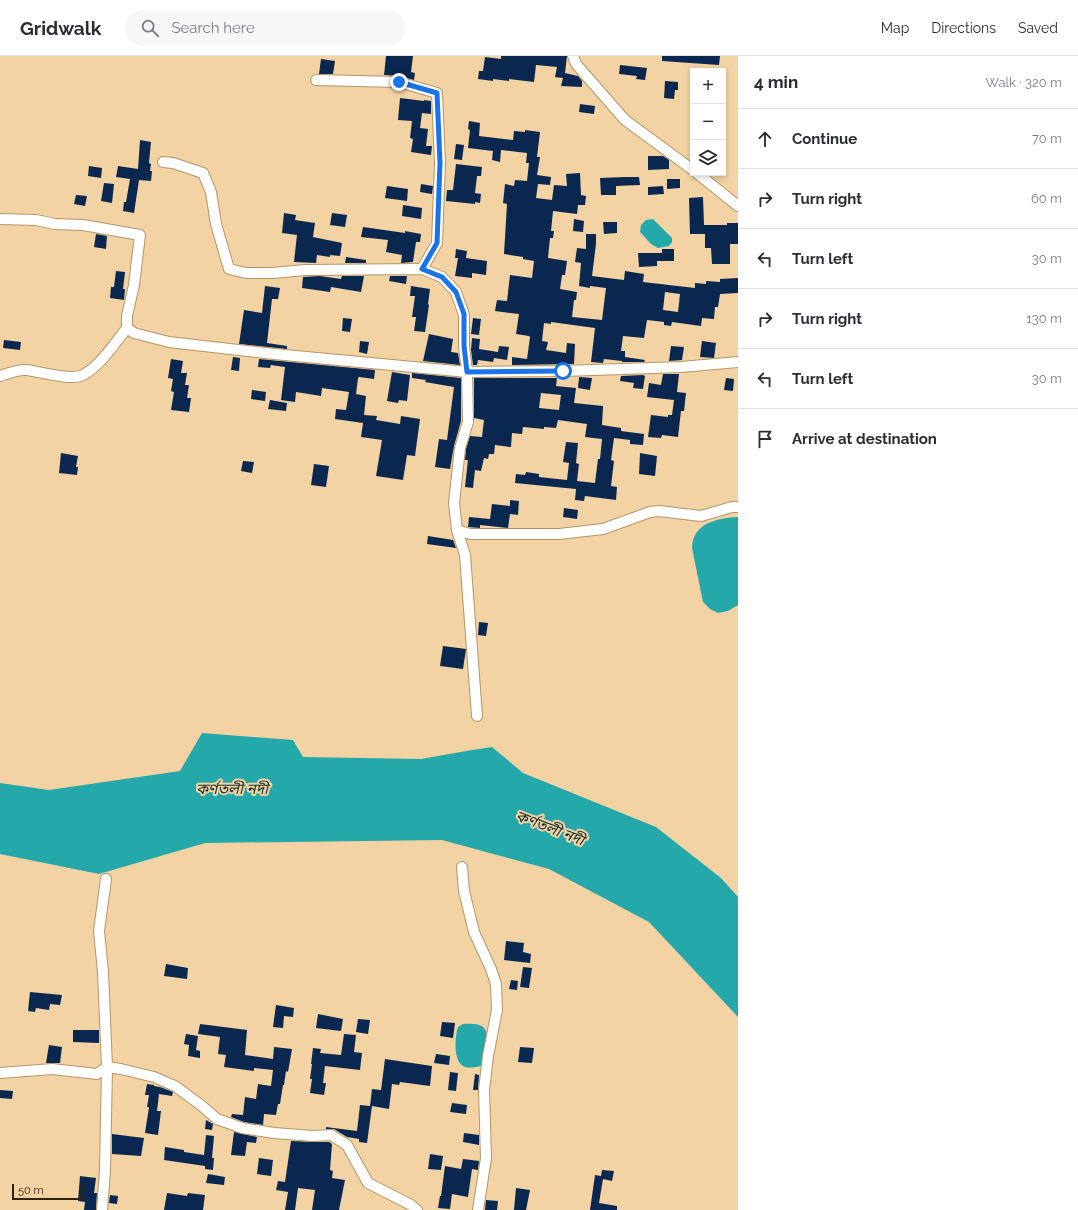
<!DOCTYPE html>
<meta charset="utf-8">
<style>
body{margin:0;font-family:Raleway,"Noto Sans Bengali",sans-serif;background:#f7f7f7;color:#2b2b33}
.controls{position:absolute;right:12px;top:12px;display:grid;overflow:hidden;border-radius:0px;box-shadow:0 2px 6px #0003}
.controls button{width:36px;height:36px;display:grid;place-items:center;padding:0;border:0;border-bottom:1px solid #e1e1e2;background:#fff;color:#2b2b33;font:20px sans-serif}
.scale{position:absolute;left:12px;bottom:10px;width:71px;box-sizing:border-box;padding-left:4px;border:2px solid #2f2310;border-top:0;font-size:11px;line-height:14px;white-space:nowrap;color:#2f2310;-webkit-text-stroke:3px #f3d2a3;paint-order:stroke}
.stop{position:absolute;width:12px;height:12px;margin:-9px;border:3px solid #1a73e8;border-radius:50%;background:#fff}
.stop.end{background:#1a73e8;border-color:#fff;box-shadow:0 1px 4px #0008}
.list{margin:0;padding:0;list-style:none}
h2{display:flex;justify-content:space-between;align-items:center;height:52px;margin:0;padding:0 16px;font-size:17px}
h2 small{font-size:13px;font-weight:400;color:#7c7c81}
.list li{display:grid;grid-template-columns:26px 1fr auto;gap:12px;align-items:center;box-sizing:border-box;height:60px;padding:0 16px;border-top:1px solid #e1e1e2}
.list b{display:block;font-size:15px;white-space:nowrap}
.list em{font-size:13px;font-style:normal;color:#7c7c81}
.icon{flex:none;width:22px;height:22px;fill:none;stroke:currentColor;stroke-width:2;stroke-linecap:round;stroke-linejoin:round}
.map{position:relative;flex:none;width:738px;height:1154px;overflow:hidden}
header{display:flex;align-items:center;gap:24px;box-sizing:border-box;height:56px;padding:0 20px;background:#fff;border-bottom:1px solid #e1e1e2}
header strong{font-size:19px}
nav{display:flex;gap:22px;margin-inline-start:auto;font-size:14px}
.search{width:280px;height:36px;background:#f7f7f7;display:flex;align-items:center;gap:10px;box-sizing:border-box;padding:0 14px;border-radius:22px;color:#7c7c81;font-size:15px}
main{display:flex}
aside{flex:1;background:#fff}
.map>svg:first-child{display:block}
.water{fill:#25a8aa}
.building{fill:#0a284f;fill-rule:evenodd}
.lines{fill:none;stroke-linecap:round;stroke-linejoin:round}
.street-casing{stroke:#b59568;stroke-width:12}
.street{stroke:#fff;stroke-width:10}
.route{stroke:#1a73e8;stroke-width:5}
.labels{text-anchor:middle;stroke-width:4;stroke-linejoin:round;paint-order:stroke}
.water-label{font-size:15px;font-style:italic;fill:#152f2f;stroke:#f3d2a3}
</style>
<header>
<strong>Gridwalk</strong>
<div class="search"><svg class="icon" aria-label="search" viewBox="0 0 24 24"><circle cx="10" cy="10" r="6"/><path d="M15 15l6 6"/></svg>Search here</div>
<nav><a>Map</a><a>Directions</a><a>Saved</a></nav>
</header>
<main>
<div class="map">
<svg width="738" height="1154" viewBox="0 0 738 1154">
<rect width="100%" height="100%" fill="#f3d2a3"/>
<g class="water">
<polygon points="653,163 672,182 672,186 669,190 658,192 651,188 640,176 641,169 646,164"/>
<path d="M738 461V549L728 555 718 557 710 553 703 546 692 492C692 467 718 462 738 461Z"/>
<polygon points="202,677 293,684 303,701 421,703 472,694 492,691 523,717 656,771 721,822 738,841 738,961 649,866 549,813 442,784 205,787 99,818 0,798 0,727 49,734 180,715"/>
<path d="M463 968C483 967 490 971 486 991 485 997 484 1004 481 1010 476 1011 468 1013 463 1010 453 1004 455 980 458 971Z"/>
</g>
<g class="building">
<polygon points="386,0 413,0 411,16 415,17 414,24 399,20 384,19"/>
<polygon points="501,0 567,0 565,17 578,20 582,25 582,31 561,30 563,22 555,21 557,11 536,9 534,26 509,23 509,25 493,23 493,25 478,23 479,15 483,15 485,1 501,3"/>
<polygon points="662,0 720,0 719,9 662,5"/>
<polygon points="321,3 335,5 333,18 319,18"/>
<polygon points="620,9 647,12 645,24 636,23 637,20 619,18"/>
<polygon points="665,25 678,26 678,34 675,34 674,43 664,42"/>
<polygon points="400,42 424,45 424,44 431,45 431,58 422,57 420,72 428,73 426,90 432,90 431,99 411,96 413,83 410,82 412,65 398,64"/>
<polygon points="580,48 595,50 594,58 579,56"/>
<path d="M469 65 480 67 479 80 513 84 514 75 525 76V74L540 76 537 101H540L537 119 551 121 550 129 538 128 536 142 552 144 554 129 567 130 566 118 580 117 581 139 586 140 585 149H578L577 158 553 155 551 175H554L553 182H550L548 202 567 205 565 219H562L560 233 577 236 576 244H574L572 261 602 264 606 232 590 230V232L579 230 581 207 575 206 577 192 586 193V178H596V188L592 220 624 224 625 215 644 218 643 226 695 232V227L706 228V225L720 226V223L738 222V237L720 238 718 251H715L714 263 702 262 701 270 672 266 671 270 664 269V266L647 264 644 282 623 280 621 295H625V301L645 304 644 306H622V305L604 303 603 307 591 306 595 272 551 266V268L544 267 542 285 548 286 546 294 566 297 567 287 575 288 574 308 512 309V301L527 303 530 281 529 280 516 278 519 258 495 255 497 244 507 245 510 219 532 222 534 205 523 203V201L504 198 507 148 503 147 505 128 514 130 515 124 527 125 529 107H526L527 97 501 94 500 106 492 104 493 95 468 92 470 74 468 73ZM665 236 680 238 678 256 663 254Z"/>
<polygon points="140,84 151,86 149,107 151,108 150,115 152,115 151,125 139,124 134,157 123,155 124,146 126,146 130,123 116,121 118,110 138,113"/>
<polygon points="456,88 464,89 462,104 454,103"/>
<polygon points="648,100 663,100 669,104 669,113 648,114"/>
<polygon points="456,108 482,111 481,120 477,120 475,137 481,138 480,147 475,146 475,148 446,145 447,134 453,134"/>
<polygon points="89,110 102,112 101,122 88,120"/>
<polygon points="625,121 639,121 640,129 616,130 616,139 601,139 600,122"/>
<polygon points="667,123 680,123 680,132 667,133"/>
<polygon points="104,127 114,128 112,147 101,145"/>
<polygon points="421,128 433,130 432,138 420,136"/>
<polygon points="387,130 408,133 407,145 385,142"/>
<polygon points="663,130 664,138 648,139 648,131"/>
<polygon points="76,139 87,140 85,150 74,148"/>
<polygon points="703,141 704,169 727,169 727,167 738,167 738,188 730,188 730,208 712,208 711,192 705,192 705,178 690,178 689,142"/>
<polygon points="403,149 422,152 421,163 402,160"/>
<polygon points="284,157 296,159 295,164 315,167 313,181 342,187 340,200 330,199 330,201 317,199 316,207 294,206 297,179 282,177"/>
<polygon points="332,157 347,159 345,171 330,169"/>
<polygon points="574,163 584,165 583,176 573,175"/>
<polygon points="603,166 617,166 617,177 604,178"/>
<polygon points="363,171 405,177 405,175 421,178 420,186 416,186 413,206 401,207 402,199 386,196 388,184 361,181"/>
<polygon points="96,178 107,180 106,193 94,191"/>
<polygon points="456,193 467,195 466,202 487,205 486,219 472,217 472,222 455,220 458,202 455,202"/>
<polygon points="662,193 674,193 674,205 657,205 657,210 639,211 638,197 662,197"/>
<polygon points="346,201 366,204 366,207 345,207"/>
<polygon points="116,215 125,216 123,233 125,233 124,244 110,242 111,231 114,231"/>
<polygon points="320,220 341,223 342,220 364,220 361,236 331,231 330,236 302,232 303,221"/>
<polygon points="390,220 407,220 406,228 389,225"/>
<polygon points="265,230 280,232 278,243 272,243 267,287 287,290 287,293 239,288 244,254 262,257"/>
<polygon points="411,230 430,233 428,248 429,249 425,276 414,275 416,261 412,261 415,240 410,240"/>
<polygon points="343,262 352,263 350,276 342,275"/>
<polygon points="473,262 481,263 479,279 471,278"/>
<polygon points="429,278 453,283 451,296 458,297 460,309 423,305"/>
<polygon points="472,282 480,283 479,293 498,296 499,290 509,291 507,304 494,302 493,306 478,304 477,309 473,309 471,294"/>
<polygon points="4,284 21,286 20,294 3,292"/>
<polygon points="360,285 369,286 367,298 359,296"/>
<polygon points="702,285 716,287 714,302 700,301"/>
<polygon points="671,290 684,291 682,304 669,305"/>
<polygon points="233,301 240,302 239,315 231,314"/>
<polygon points="171,303 183,305 181,317 187,317 185,329 189,329 187,342 191,342 189,356 171,354 174,336 171,335 173,323 168,322"/>
<polygon points="259,303 375,314 374,323 359,321 358,322 356,338 366,340 364,359 377,360 376,364 400,368 401,360 420,363 415,400 407,399 403,424 376,420 382,384 361,381 363,367 335,363 336,353 346,354 349,336 322,332 321,340 296,336 295,346 281,344 285,311 271,309 270,312 258,311"/>
<polygon points="392,316 410,319 407,345 399,344 398,347 387,345"/>
<polygon points="412,317 461,322 461,365 454,390 450,413 435,411 439,383 447,384 454,331 425,326 426,324 412,322"/>
<polygon points="663,318 679,318 677,336 686,337 684,355 681,355 678,381 662,379 661,382 648,381 651,359 668,361 668,359 672,359 674,344 647,341 649,327 661,329"/>
<polygon points="643,319 645,320 643,333 633,332 634,327 620,325 621,320"/>
<polygon points="579,321 592,322 590,334 578,332"/>
<path d="M474 322H557L556 330 576 332 574 347 603 350 602 369 621 372V375L644 378 643 389 630 388V384L614 382 611 404 614 405 611 430 617 431 616 444 585 440 584 445 575 444 576 433 515 427 516 418 525 419 526 416 539 418V421L567 424 569 407 563 406 566 386 578 387 576 407 579 408 577 425 595 427 598 403H600L602 383 585 381 587 368 558 364 556 372 544 371V373L523 371 522 378 512 377 511 391 495 389 494 398H489L488 403 484 402 481 415 475 414 473 432 465 431 468 404H465L466 393 470 380 482 381 484 364 474 362ZM541 337 561 339 559 354 539 352Z"/>
<polygon points="726,322 734,323 733,335 724,334"/>
<polygon points="252,334 266,336 265,345 251,343"/>
<polygon points="270,344 287,347 286,355 268,353"/>
<polygon points="61,397 78,400 76,411 78,411 77,419 59,417"/>
<polygon points="640,397 657,400 655,420 639,418"/>
<polygon points="243,405 254,406 252,417 241,415"/>
<polygon points="314,408 329,410 326,431 311,429"/>
<polygon points="510,444 519,445 518,459 510,458 508,472 480,469 480,472 468,471 469,461 490,463 492,448 510,450"/>
<polygon points="564,452 578,454 577,463 563,461"/>
<polygon points="428,480 453,484 456,492 427,488"/>
<polygon points="479,566 488,567 486,580 478,579"/>
<polygon points="443,590 466,593 463,613 440,610"/>
<polygon points="506,885 524,887 523,896 531,898 530,907 504,904"/>
<polygon points="166,908 188,912 187,923 164,920"/>
<polygon points="523,911 532,912 529,932 520,931"/>
<polygon points="511,924 518,925 517,934 509,933"/>
<polygon points="30,936 62,939 60,949 50,948 49,954 36,952 35,956 28,955"/>
<polygon points="276,949 294,952 293,961 284,960 283,972 273,971"/>
<polygon points="318,958 343,963 341,975 316,972"/>
<polygon points="358,963 370,964 368,978 356,976"/>
<polygon points="442,966 455,967 453,982 440,980"/>
<polygon points="200,968 247,974 245,999 273,1003 274,991 292,993 288,1016 286,1015 284,1029 283,1029 280,1048 278,1048 276,1059 264,1058 263,1069 244,1066 231,1061 232,1058 243,1059 245,1041 256,1043 258,1028 271,1030 273,1014 254,1012 254,1015 224,1011 226,999 218,998 220,981 198,978"/>
<polygon points="73,974 99,974 99,987 73,986"/>
<polygon points="186,978 198,980 196,994 200,995 200,1002 188,1000 189,989 184,988"/>
<polygon points="344,978 356,979 354,996 362,997 360,1014 325,1010 323,1027 326,1027 324,1039 310,1037 312,1023 310,1023 312,1008 311,1008 313,992 321,993 320,997 341,999"/>
<polygon points="49,989 62,991 60,1007 46,1007"/>
<polygon points="520,991 534,992 532,1007 518,1006"/>
<polygon points="436,998 450,1000 449,1009 434,1007"/>
<polygon points="385,1003 432,1010 430,1030 400,1026 399,1029 392,1028 389,1053 372,1050 367,1087 359,1086 359,1083 347,1081 334,1073 326,1073 326,1071 357,1075 360,1049 370,1050 372,1033 381,1034"/>
<polygon points="450,1016 458,1017 456,1035 448,1034"/>
<polygon points="475,1018 479,1019 478,1034 473,1034"/>
<polygon points="147,1028 154,1029 154,1030 160,1031 173,1036 172,1040 159,1038 157,1055 161,1055 158,1079 145,1077 149,1051 147,1051 149,1039 145,1039"/>
<polygon points="0,1034 13,1035 12,1043 0,1042"/>
<polygon points="452,1047 467,1049 466,1058 450,1056"/>
<polygon points="206,1064 213,1068 212,1074 205,1073"/>
<polygon points="234,1076 257,1081 256,1087 247,1086 245,1100 231,1099"/>
<polygon points="464,1077 479,1079 479,1089 463,1086"/>
<polygon points="112,1078 144,1082 141,1100 112,1098"/>
<polygon points="206,1079 214,1080 212,1102 214,1102 213,1114 205,1113 205,1110 164,1104 165,1091 184,1094 184,1096 204,1099"/>
<polygon points="291,1085 313,1086 329,1086 332,1088 330,1114 333,1115 332,1122 345,1124 339,1154 312,1154 315,1134 298,1132 295,1154 285,1154 288,1136 276,1134 278,1125 285,1126"/>
<polygon points="430,1098 443,1100 441,1114 428,1113"/>
<polygon points="259,1102 273,1104 271,1120 257,1118"/>
<polygon points="463,1103 479,1105 478,1114 472,1113 468,1141 452,1138 450,1153 438,1152 440,1140 441,1140 445,1110 461,1113"/>
<polygon points="602,1114 614,1115 612,1125 603,1123 599,1147 617,1150 617,1154 590,1154 595,1119 601,1120"/>
<polygon points="208,1118 225,1121 224,1129 206,1127"/>
<polygon points="80,1120 96,1122 94,1137 97,1137 96,1154 84,1154 85,1146 78,1145"/>
<polygon points="516,1132 530,1134 526,1154 514,1154"/>
<polygon points="167,1137 187,1140 188,1137 205,1139 203,1154 164,1154"/>
<polygon points="110,1139 118,1140 117,1148 109,1147"/>
<polygon points="486,1144 498,1145 497,1154 485,1154"/>
</g>
<g class="lines">
<defs>
<g id="street">
<polyline points="573,0 576,8 625,64 693,114"/>
<polyline points="316,24 399,26 437,37 440,107 437,187 422,213"/>
<polyline points="163,106 173,107 203,117 211,136 216,168 229,213 246,217 273,217 305,214 422,213 442,221 456,236 464,259 464,290 467,316 468,366 460,392 454,447 457,474 465,499 477,660"/>
<polyline points="697,117 738,150"/>
<polyline points="0,163 36,164 55,168 83,169 140,179 134,229 127,260 127,272 134,277 169,286 274,298 467,316 563,315 681,311 738,306"/>
<path d="M0 320C9 317 18 313 27 314 40 316 72 325 83 319 101 309 114 288 127 272"/>
<polyline points="457,474 470,478 559,478 603,473 650,456 659,455 701,460 732,451 738,451"/>
<polyline points="462,811 464,835 474,876 491,913 496,928 497,954 488,1000 484,1034 486,1102 478,1154"/>
<polyline points="0,1017 52,1013 97,1018 107,1011 103,916 99,875 106,823"/>
<polyline points="102,1154 105,1114 107,1011 121,1013 154,1021 175,1030 202,1050 217,1063 242,1072 274,1077 313,1080 331,1079 347,1089 368,1127 411,1149 417,1154"/>
</g>
</defs>
<use href="#street" class="street-casing"/>
<use href="#street" class="street"/>
</g>
<g class="lines">
<polyline class="route" points="399,26 437,37 440,107 437,187 422,213 442,221 456,236 464,258 464,290 467,316 563,315"/>
</g>
<g class="labels">
<g class="water-label">
<text x="232" y="738">কর্ণতলী নদী</text>
<text transform="translate(550 772) rotate(21)" y="5">কর্ণতলী নদী</text>
</g>
</g>
</svg>
<div class="controls">
<button>+</button>
<button>−</button>
<button><svg class="icon" aria-label="layers" viewBox="0 0 24 24"><path d="M12 4l9 5-9 5-9-5zM3 14l9 5 9-5"/></svg></button>
</div>
<div class="scale">50 m</div>
<div class="stop" style="left:563px;top:315px"></div>
<div class="stop end" style="left:399px;top:26px"></div>
</div>
<aside>
<h2>4 min<small>Walk · 320 m</small></h2>
<ul class="list">
<li><svg class="icon" aria-label="ahead" viewBox="0 0 24 24"><path d="M12 20V5M6 11l6-6 6 6"/></svg><div><b>Continue</b></div><em>70 m</em></li>
<li><svg class="icon" aria-label="right" viewBox="0 0 24 24"><path d="M7 20v-9h11M14 6l5 5-5 5"/></svg><div><b>Turn right</b></div><em>60 m</em></li>
<li><svg class="icon" aria-label="left" viewBox="0 0 24 24"><path d="M17 20v-9H6M10 6l-5 5 5 5"/></svg><div><b>Turn left</b></div><em>30 m</em></li>
<li><svg class="icon" aria-label="right" viewBox="0 0 24 24"><path d="M7 20v-9h11M14 6l5 5-5 5"/></svg><div><b>Turn right</b></div><em>130 m</em></li>
<li><svg class="icon" aria-label="left" viewBox="0 0 24 24"><path d="M17 20v-9H6M10 6l-5 5 5 5"/></svg><div><b>Turn left</b></div><em>30 m</em></li>
<li><svg class="icon" aria-label="arrive" viewBox="0 0 24 24"><path d="M6 21V4h12l-3 4 3 4H6"/></svg><div><b>Arrive at destination</b></div></li>
</ul>
</aside>
</main>
